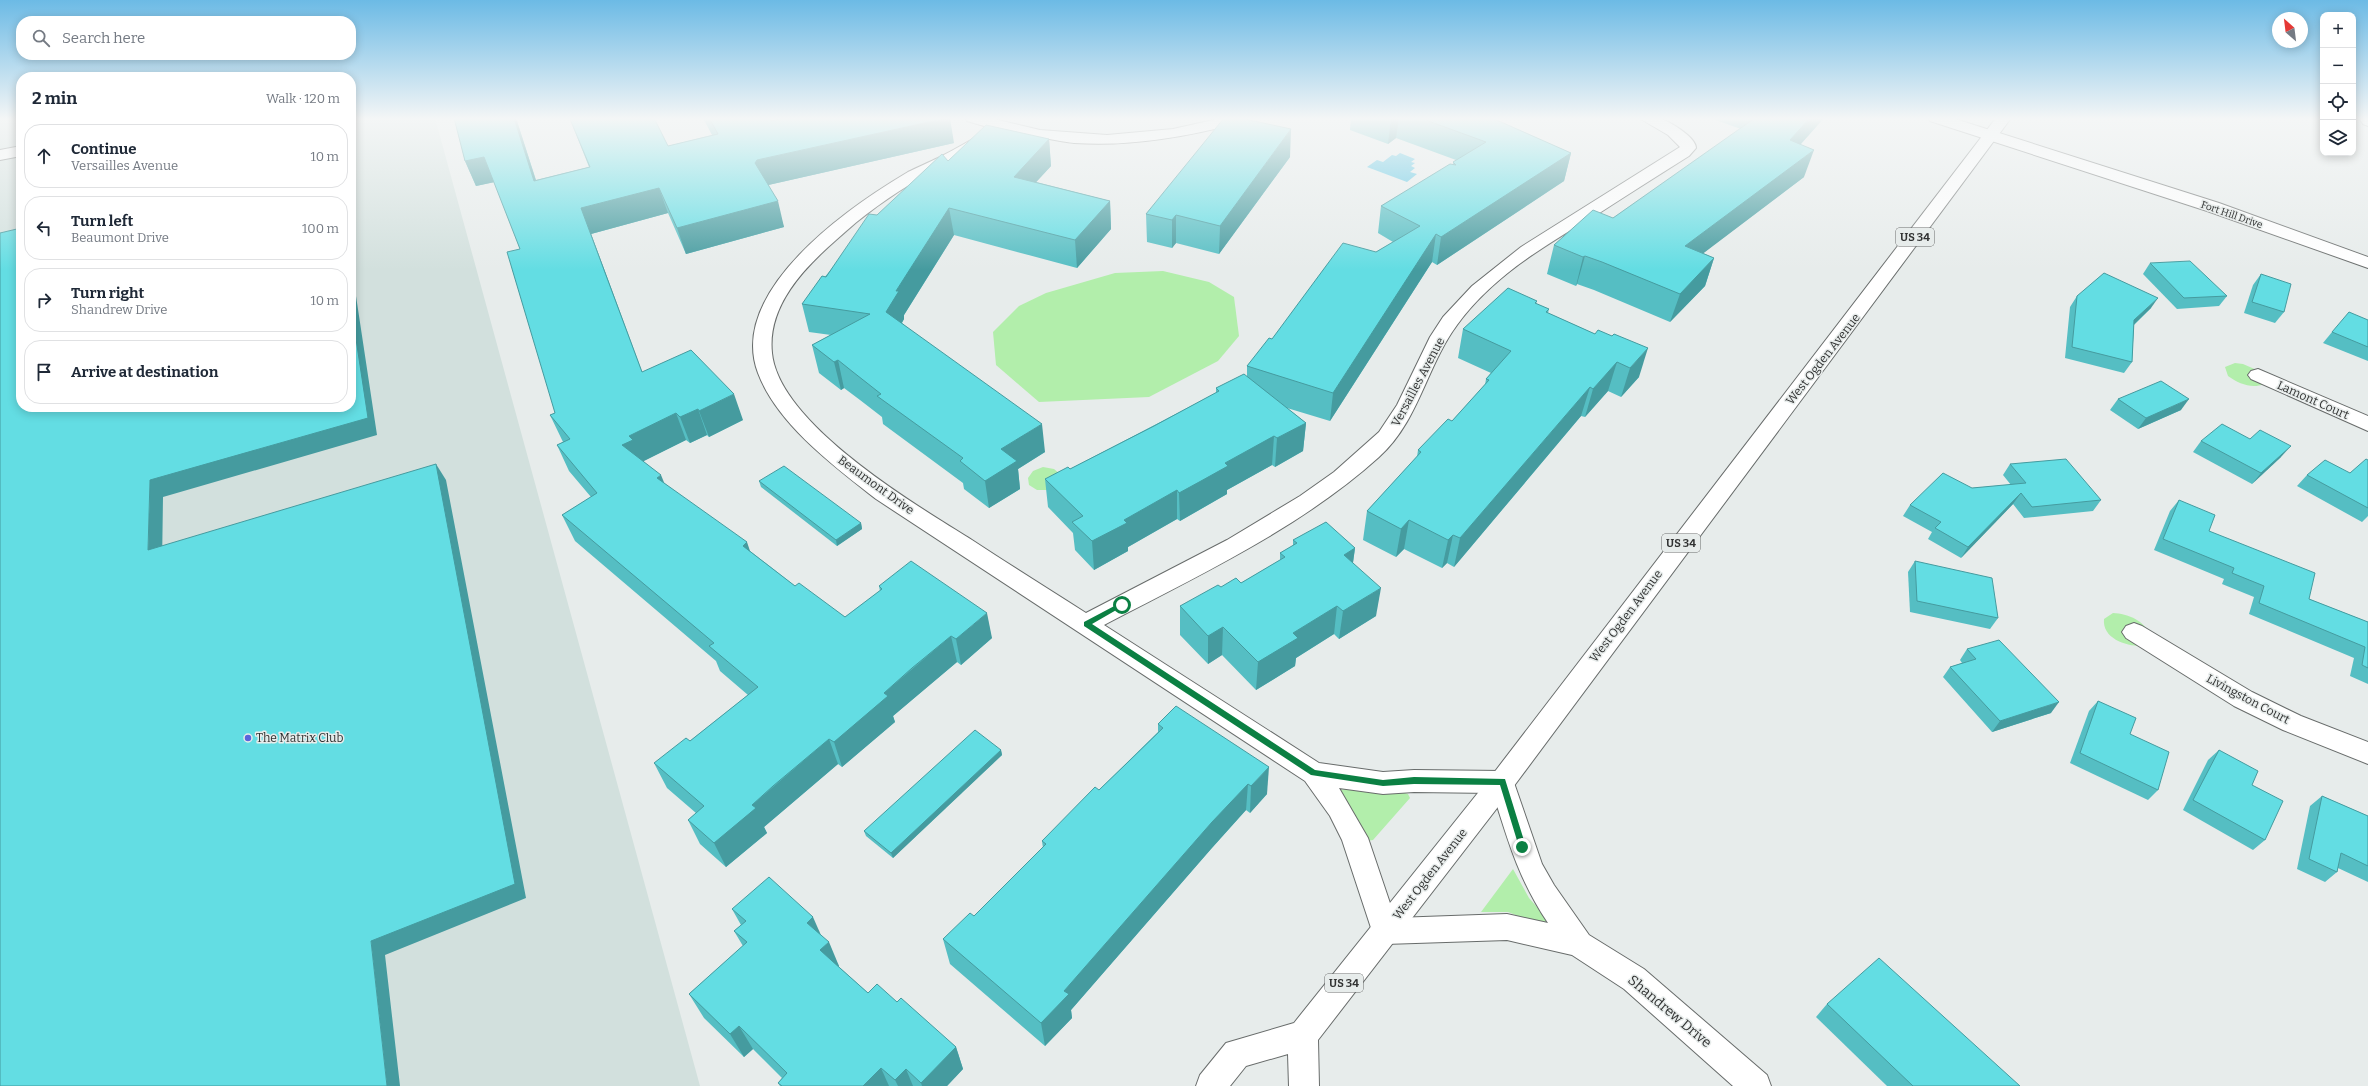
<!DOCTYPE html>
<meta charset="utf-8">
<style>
body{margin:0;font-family:Bitter,serif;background:#f6f6f7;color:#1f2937}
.controls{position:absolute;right:12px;top:12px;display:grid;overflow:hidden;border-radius:8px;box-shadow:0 2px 10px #0003}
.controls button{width:36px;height:36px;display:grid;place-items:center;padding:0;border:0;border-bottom:1px solid #e0e1e3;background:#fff;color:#1f2937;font:20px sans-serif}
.compass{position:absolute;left:2272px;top:12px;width:36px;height:36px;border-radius:50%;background:#fff;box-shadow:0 2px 10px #0003;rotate:332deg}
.stop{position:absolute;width:12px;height:12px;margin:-9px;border:3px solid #0b8043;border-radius:50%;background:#fff}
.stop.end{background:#0b8043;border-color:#fff;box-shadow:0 1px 4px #0008}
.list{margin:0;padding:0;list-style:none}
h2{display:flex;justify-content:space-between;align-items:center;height:52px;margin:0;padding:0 16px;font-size:17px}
h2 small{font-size:13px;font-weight:400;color:#747a83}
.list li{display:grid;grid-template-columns:26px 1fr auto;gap:12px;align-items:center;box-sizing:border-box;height:64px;margin:0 8px 8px;padding:0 8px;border:1px solid #e0e1e3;border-radius:16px}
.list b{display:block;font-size:15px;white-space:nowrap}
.list p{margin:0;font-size:13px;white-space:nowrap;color:#747a83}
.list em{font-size:13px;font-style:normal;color:#747a83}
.icon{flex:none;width:22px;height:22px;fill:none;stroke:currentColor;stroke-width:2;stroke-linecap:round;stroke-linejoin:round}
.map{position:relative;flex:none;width:2368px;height:1086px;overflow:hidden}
.search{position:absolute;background:#fff;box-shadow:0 2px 10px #0003;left:16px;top:16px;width:340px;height:44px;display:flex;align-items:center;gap:10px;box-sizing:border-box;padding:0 14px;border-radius:16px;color:#747a83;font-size:15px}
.panel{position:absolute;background:#fff;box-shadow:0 2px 10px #0003;left:16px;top:72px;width:340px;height:340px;border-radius:16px}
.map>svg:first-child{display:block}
.built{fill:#d2e0dd}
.green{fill:#b2eeab}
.water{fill:#53c3e1}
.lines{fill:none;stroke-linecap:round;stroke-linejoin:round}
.minor-casing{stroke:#686c6b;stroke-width:2}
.tertiary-casing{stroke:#686c6b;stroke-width:2}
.primary-casing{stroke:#686c6b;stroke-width:2}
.minor{fill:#fff;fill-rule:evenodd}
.tertiary{fill:#fff;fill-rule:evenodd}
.primary{fill:#fff;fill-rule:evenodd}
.wall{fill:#55bec3}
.shaded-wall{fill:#459b9f}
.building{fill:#63dde3;stroke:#459b9f}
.route{fill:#0b8043}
.poi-dot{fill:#5a64db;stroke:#e7eceb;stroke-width:1.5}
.labels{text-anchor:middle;stroke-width:3;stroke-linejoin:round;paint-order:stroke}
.far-street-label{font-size:10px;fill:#313232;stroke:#e7eceb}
.shield{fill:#e7eceb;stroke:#686a6a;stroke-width:1}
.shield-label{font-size:11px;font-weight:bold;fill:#313232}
.street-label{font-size:12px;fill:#313232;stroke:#e7eceb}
.poi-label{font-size:12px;fill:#313232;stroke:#e7eceb;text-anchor:start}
.near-street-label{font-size:14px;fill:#313232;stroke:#e7eceb}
</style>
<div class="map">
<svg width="2368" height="1086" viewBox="0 0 2368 1086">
<rect width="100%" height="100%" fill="#e7eceb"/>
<polygon class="built" points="0,118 21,118 21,407 351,407 351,118 435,118 700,1086 0,1086"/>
<g class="green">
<polygon points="1163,271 1209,282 1234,297 1239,336 1218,361 1149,397 1039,402 996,365 993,332 1019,306 1046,293 1115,273"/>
<path d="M2235 363 2243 364 2259 371 2264 384C2252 389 2239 384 2228 376L2225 367Z"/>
<polygon points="1043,467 1054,469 1060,474 1048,490 1037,490 1029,485 1028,478 1033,471"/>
<path d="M2113 613C2128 614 2144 620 2150 635L2141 646C2125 646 2102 638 2104 619Z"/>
<polygon points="1345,789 1380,794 1401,792 1408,794 1410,798 1373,840 1367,841 1359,821 1342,798 1340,790"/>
<polygon points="1513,869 1529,898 1559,932 1508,912 1481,912"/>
</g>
<polygon class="water" points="1400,153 1415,159 1411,162 1415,163 1411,166 1415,168 1410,172 1417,174 1407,182 1367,167 1377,160 1383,162 1392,155 1396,156"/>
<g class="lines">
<defs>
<g id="minor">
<path d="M965 118H990L1040 130 1107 135 1173 129 1222 118H1249L1247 121C1190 136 1133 147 1074 143 1062 142 1011 131 1005 133 995 135 976 150 966 156 952 164 936 170 921 178 891 195 862 216 836 240 804 268 767 306 772 353 779 424 916 505 972 540 1010 565 1048 589 1086 613L1227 540 1300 496 1334 472 1379 432 1397 405 1430 337 1443 317 1472 286 1521 247 1680 147 1668 135 1639 118C1645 118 1652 117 1658 118 1668 120 1696 137 1696 148L1689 156C1659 175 1630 193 1601 212 1549 243 1493 275 1457 325 1426 367 1419 421 1379 457 1299 529 1199 575 1104 625L1319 763 1383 772 1414 770 1502 771 1511 774 1542 864 1554 885 1589 935 1644 969 1767 1075 1771 1086H1733L1624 989 1572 955 1507 940 1385 944 1375 940 1342 840 1330 816 1305 781 876 499C835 467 777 424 758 373 727 291 849 207 908 172 918 167 928 163 938 158 956 149 973 139 991 128L967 121ZM1339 788 1383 794 1414 792 1493 793C1508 841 1519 880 1548 923L1507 914 1395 918 1368 838Z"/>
<polygon points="2359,118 2368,118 2368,126 2363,124"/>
<polygon points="21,146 21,156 0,160 0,150"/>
<polygon points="2258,369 2368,416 2368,431 2251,379 2248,375 2251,371"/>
<polygon points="2134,623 2142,626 2252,692 2301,716 2368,742 2368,764 2283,730 2234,706 2126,638 2122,632 2126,626"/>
</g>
<polygon id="tertiary" points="1928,118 1952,118 2219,203 2368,257 2368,268 2207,211 1930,121"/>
<polygon id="primary" points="1996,118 2011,118 1511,790 1318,1040 1319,1086 1289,1086 1288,1054 1246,1066 1230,1086 1196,1086 1200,1075 1226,1043 1294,1023 1493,774"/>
</defs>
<use href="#minor" class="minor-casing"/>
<use href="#tertiary" class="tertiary-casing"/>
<use href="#primary" class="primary-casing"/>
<use href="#minor" class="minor"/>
<use href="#tertiary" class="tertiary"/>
<use href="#primary" class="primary"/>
</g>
<g class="wall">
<polygon points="454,118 516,118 536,180 589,167 570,119 668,146 712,135 703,118 770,118 771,121 954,143 768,185 784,227 686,254 668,213 591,234 642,372 743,420 709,437 707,435 690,443 686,440 643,461 664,483 750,551 795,586 845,617 880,591 879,586 992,638 961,665 957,662 919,694 893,716 895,722 842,767 838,764 784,810 764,827 767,833 726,867 700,844 688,820 696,813 667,788 654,763 690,741 748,695 720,671 716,661 575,541 562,515 591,497 569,471 557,445 563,442 550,415 555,413 520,249 494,182 476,186 465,161"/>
<polygon points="1351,118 1492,118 1571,153 1564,181 1437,265 1432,262 1330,421 1287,408 1306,423 1303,451 1275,467 1272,465 1227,490 1227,494 1201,509 1180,521 1177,519 1128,547 1128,551 1094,570 1075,550 1073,533 1048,507 1045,479 1070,469 1216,393 1216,388 1247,376 1247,366 1272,339 1376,252 1393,242 1378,233 1381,206 1453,164 1453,162 1456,160 1396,138 1388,144 1350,130"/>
<polygon points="1710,118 1824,118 1801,144 1804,177 1703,253 1714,258 1705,286 1670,322 1594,290 1577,284 1576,286 1547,274 1554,245 1613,218 1741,129"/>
<polygon points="1049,139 1051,166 1036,182 1110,201 1111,229 1077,268 954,235 904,315 904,319 902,323 1045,452 1018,469 1020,489 989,508 964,489 963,483 883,424 882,417 860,400 844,388 841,390 819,373 812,345 831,335 809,332 802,304 877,215 948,161"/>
<polygon points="1290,157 1219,254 1176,243 1172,248 1147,242 1146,214"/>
<polygon points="2150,263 2227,296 2219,306 2177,309 2143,274"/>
<polygon points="2261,274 2284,312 2275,323 2244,313 2253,285"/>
<polygon points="2077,296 2151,308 2134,325 2132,362 2124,373 2065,358 2070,307"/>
<polygon points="1537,301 1536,304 1549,309 1548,313 1595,334 1639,377 1621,397 1608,391 1585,417 1581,416 1454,567 1447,563 1442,568 1404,549 1396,557 1363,540 1367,511 1417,457 1418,450 1452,421 1485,385 1486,379 1491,373 1458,358 1463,329"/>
<polygon points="2368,320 2368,361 2323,343 2332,332"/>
<polygon points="2118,399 2181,410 2138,429 2110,410"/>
<polygon points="2201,441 2281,457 2252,484 2193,452"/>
<polygon points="2368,460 2368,516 2362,522 2297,486 2307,475 2350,473"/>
<polygon points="2010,464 2101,500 2093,511 2024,518 2013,504 1961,558 1928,539 1932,532 1903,516 1910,505 1972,488 2011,485 2003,475"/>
<polygon points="759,481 861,523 862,529 837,546 761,487"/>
<polygon points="2179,500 2209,531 2309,599 2368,622 2368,684 2350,676 2354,658 2249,614 2254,597 2222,584 2224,579 2154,550 2170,511"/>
<polygon points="1293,540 1355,548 1353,563 1376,616 1339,639 1334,634 1296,658 1295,666 1256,690 1222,655 1208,664 1180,635 1180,606 1221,587 1241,583 1280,560 1280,553 1293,546"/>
<polygon points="1915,561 1998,618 1990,629 1910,612 1908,572"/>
<polygon points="1967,649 2051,713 1992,732 1943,677 1950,667 1962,663 1960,660"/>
<polygon points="2098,701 2158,790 2148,800 2070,763 2089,711"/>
<polygon points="1158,724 1267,794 1250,813 1246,810 1211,849 1071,1010 1072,1018 1045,1046 950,964 943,939 974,916 1043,848 1042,841 1099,790 1158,732"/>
<polygon points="1001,750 1002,755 893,858 866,836 864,831"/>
<polygon points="2219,750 2252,785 2265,840 2253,850 2183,810 2208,760"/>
<polygon points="2322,796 2368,816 2368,882 2338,868 2337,872 2325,882 2297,869 2310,806"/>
<polygon points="732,909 821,935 839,966 839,967 868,993 897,1002 956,1047 963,1069 947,1086 780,1086 778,1083 782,1078 753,1049 744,1057 704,1018 689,994 743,946 734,931 741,925"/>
<polygon points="1827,1004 2020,1086 1887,1086 1816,1017"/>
</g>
<g class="shaded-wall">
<polygon points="514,118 516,118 544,206 534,181"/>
<polygon points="947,118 950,118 954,143 764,186 755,163 757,160"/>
<polygon points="1391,118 1399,118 1396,138 1388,144"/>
<polygon points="1810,118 1824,118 1780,167 1790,140"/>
<polygon points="1291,129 1290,157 1219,254 1220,226"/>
<polygon points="1049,139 1051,166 1016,204 1014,177"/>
<polygon points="1814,150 1804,177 1676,274 1685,246"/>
<polygon points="1571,153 1564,181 1437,265 1441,237"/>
<polygon points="484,157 495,182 476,186 465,161"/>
<polygon points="659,188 668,213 591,234 652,398 581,208"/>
<polygon points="778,201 784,227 686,254 677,228"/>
<polygon points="1110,201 1111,229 1077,268 1075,240"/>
<polygon points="949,208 954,235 904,315 904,319 892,339 886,312 896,291"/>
<polygon points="1176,215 1176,243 1172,248 1172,220"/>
<polygon points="1436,234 1432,262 1330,421 1333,393"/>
<polygon points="1585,256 1577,284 1576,286 1583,257"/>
<polygon points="1714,258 1705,286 1670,322 1680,294"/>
<polygon points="351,263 377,435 163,497 162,566 148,550 150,480 351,306"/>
<polygon points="2158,298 2151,308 2127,331 2134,320"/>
<polygon points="1648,348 1639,377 1621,397 1630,368"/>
<polygon points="838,360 844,388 841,390 834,362"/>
<polygon points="1617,362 1608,391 1585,417 1593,389"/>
<polygon points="1590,387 1581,416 1454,567 1460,538"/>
<polygon points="734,394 743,420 709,437 699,411"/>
<polygon points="2189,399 2181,410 2138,429 2146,418"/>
<polygon points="698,409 707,435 690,443 680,417"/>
<polygon points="676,413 686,440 642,462 622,445 629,436"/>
<polygon points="1306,423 1303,451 1275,467 1277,438"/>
<polygon points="1042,424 1045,452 1018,469 1020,489 989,508 985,481 1001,449"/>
<polygon points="1274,436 1272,465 1227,490 1227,494 1180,521 1179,493 1225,463"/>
<polygon points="2291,446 2281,457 2252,484 2261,473"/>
<polygon points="436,464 446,480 526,898 385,955 400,1086 387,1086 371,941"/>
<polygon points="661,475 672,502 657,478"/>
<polygon points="1177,490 1177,519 1128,547 1128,551 1094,570 1092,541 1124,520"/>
<polygon points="2021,493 2013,504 1961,558 1968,547"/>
<polygon points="1409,520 1404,549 1396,557 1401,529"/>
<polygon points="861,523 862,529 837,546 836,540"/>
<polygon points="1453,535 1447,563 1442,568 1448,540"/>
<polygon points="747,542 756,569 743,546"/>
<polygon points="1355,548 1351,576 1344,555"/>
<polygon points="1381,588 1376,616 1339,639 1343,611"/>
<polygon points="1337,606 1334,634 1296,658 1295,666 1256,690 1258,662 1293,633"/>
<polygon points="987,613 992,638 961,665 956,639"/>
<polygon points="1223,627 1222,655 1208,664 1208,636"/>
<polygon points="951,636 957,662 893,716 895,722 842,767 834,742 884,693"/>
<polygon points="2059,702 2051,713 1992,732 2000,721"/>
<polygon points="829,739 838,764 764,827 767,833 726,867 714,843 752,805"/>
<polygon points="1001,750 1002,755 893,858 891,853"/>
<polygon points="1269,767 1267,794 1250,813 1251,786"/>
<polygon points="1248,784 1246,810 1211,849 1071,1010 1072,1018 1045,1046 1041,1023 1064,991 1212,822"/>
<polygon points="813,917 824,942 807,923"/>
<polygon points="829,942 839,966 831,974 820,950"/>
<polygon points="739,1026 753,1049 744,1057 730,1034"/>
<polygon points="956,1047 963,1069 947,1086 922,1086 921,1083"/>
<polygon points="881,1068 889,1086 863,1086"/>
<polygon points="906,1069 913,1086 898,1086 895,1080"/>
</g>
<g class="building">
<polygon points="454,118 514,118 534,181 590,167 570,119 573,118 654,118 668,146 718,134 709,118 770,118 771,121 785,118 947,118 757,160 755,163 778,201 677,228 659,188 581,208 642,372 691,350 734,394 699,411 698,409 680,417 676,413 629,436 633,440 622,445 661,475 657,478 747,542 743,546 795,586 799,583 845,617 882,589 879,586 911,561 987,613 956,639 951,636 912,668 884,693 888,696 834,742 829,739 773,786 752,805 756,808 714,843 688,820 704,806 654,763 686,738 690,741 758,687 709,646 714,643 562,515 597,493 557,445 570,439 550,415 555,413 507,252 520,249 484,157 465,161"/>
<polygon points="1224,118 1240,118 1291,129 1220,226 1176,215 1172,220 1146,214"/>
<polygon points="1420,118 1492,118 1571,153 1441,237 1436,234 1333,393 1247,366 1269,338 1272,339 1343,243 1376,252 1420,226 1381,206 1450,164 1456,165 1453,162 1486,142"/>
<polygon points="1755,118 1810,118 1790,140 1814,150 1685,246 1714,258 1680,294 1602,262 1585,256 1583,257 1554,245 1593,210 1613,218"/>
<polygon points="986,125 1049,139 1014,177 1110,201 1075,240 949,208 896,291 899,291 886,312 1042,424 1001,449 1017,461 985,481 960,461 963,458 877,396 881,394 853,372 838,360 834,362 812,345 870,314 802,304 822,276 826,277 869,214 877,215 942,154 948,161"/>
<polygon points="21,228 21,407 351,407 351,306 368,418 150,480 148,550 436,464 515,884 371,941 387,1086 0,1086 0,233"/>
<polygon points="2190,261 2227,296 2184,298 2150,263"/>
<polygon points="2104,273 2158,298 2134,320 2132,362 2072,347 2077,296"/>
<polygon points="2261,274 2291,284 2284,312 2252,302"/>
<polygon points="1508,288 1537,301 1535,303 1549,309 1546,312 1595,334 1598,330 1612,336 1614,334 1648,348 1630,368 1617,362 1593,389 1590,387 1460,538 1453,535 1448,540 1409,520 1401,529 1367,511 1421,452 1418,450 1448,419 1452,421 1489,380 1486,379 1511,351 1463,329"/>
<polygon points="2349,312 2368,320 2368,347 2332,332"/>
<polygon points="1244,374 1306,423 1277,438 1274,436 1225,463 1228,466 1201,481 1179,493 1177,490 1124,520 1127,523 1092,541 1072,522 1083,516 1045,479 1068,467 1070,469 1154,426 1219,391 1216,388"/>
<polygon points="2161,381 2189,399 2146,418 2118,399"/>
<polygon points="2222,424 2250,439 2260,430 2291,446 2261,473 2201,441"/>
<polygon points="2066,459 2101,500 2032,507 2021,493 1968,547 1935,528 1941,522 1910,505 1943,473 1972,488 2026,483 2010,464"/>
<polygon points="2366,459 2368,460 2368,508 2307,475 2325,460 2350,473"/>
<polygon points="784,466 861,523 836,540 759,481"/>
<polygon points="2179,500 2215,515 2209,531 2315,573 2309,599 2368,622 2368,668 2362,665 2365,647 2259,603 2264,586 2232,573 2234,568 2163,539"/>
<polygon points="1326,522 1355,548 1344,555 1381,588 1343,611 1337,606 1293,633 1298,638 1258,662 1223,627 1208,636 1180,606 1218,585 1221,587 1236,578 1241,583 1285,557 1280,553 1297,543 1293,540"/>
<polygon points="1915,561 1992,578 1998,618 1917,601"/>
<polygon points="1999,640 2059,702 2000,721 1950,667 1976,659 1967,649"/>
<polygon points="2098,701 2136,718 2130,734 2169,752 2158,790 2080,753"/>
<polygon points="1176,706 1269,767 1251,786 1248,784 1212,822 1064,991 1069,994 1041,1023 943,939 970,913 974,916 1046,844 1042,841 1095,787 1099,790 1126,764 1163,728 1158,724"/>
<polygon points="975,730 1001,750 891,853 864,831"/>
<polygon points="2219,750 2258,771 2252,785 2283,801 2265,840 2193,800"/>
<polygon points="2322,796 2368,816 2368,866 2341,853 2337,872 2309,859"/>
<polygon points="769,877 813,917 807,923 829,942 820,950 831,960 868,993 877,984 897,1002 901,998 956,1047 921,1083 906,1069 895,1080 881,1068 863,1086 782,1086 778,1083 787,1073 739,1026 730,1034 689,994 747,942 734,931 746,921 732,909"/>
<polygon points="1879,958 2020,1086 1913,1086 1827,1004"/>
</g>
<linearGradient id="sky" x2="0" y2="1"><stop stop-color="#6cbae5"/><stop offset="0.44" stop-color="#f4f6f6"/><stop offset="1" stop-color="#f4f6f6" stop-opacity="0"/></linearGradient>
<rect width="2368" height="270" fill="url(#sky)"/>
<polygon class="route" points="1120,603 1125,605 1092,624 1315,770 1383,780 1414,777 1505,779 1526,847 1525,850 1520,850 1519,847 1500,785 1414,784 1383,786 1311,775 1084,626 1084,622"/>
<circle class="poi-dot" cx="248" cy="738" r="4"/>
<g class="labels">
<g class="far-street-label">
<text transform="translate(2232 214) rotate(19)" y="4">Fort Hill Drive</text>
</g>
<g class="shield">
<rect x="1896" y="228" width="38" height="18" rx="3"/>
<rect x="1662" y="534" width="38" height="18" rx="3"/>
<rect x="1325" y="974" width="38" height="18" rx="3"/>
</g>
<g class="shield-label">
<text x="1915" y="241">US 34</text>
<text x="1681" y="547">US 34</text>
<text x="1344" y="987">US 34</text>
</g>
<g class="street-label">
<text transform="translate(1823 359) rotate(-52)" y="4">West Ogden Avenue</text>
<text transform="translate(1418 382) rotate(-62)" y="4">Versailles Avenue</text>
<text transform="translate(2313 400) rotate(24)" y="4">Lamont Court</text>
<text transform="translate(876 485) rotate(36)" y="4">Beaumont Drive</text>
<text transform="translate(1626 616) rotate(-53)" y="4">West Ogden Avenue</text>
<text transform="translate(2248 699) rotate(28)" y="4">Livingston Court</text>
<text transform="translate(1430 874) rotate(-52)" y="4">West Ogden Avenue</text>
</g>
<g class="poi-label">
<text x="256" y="742">The Matrix Club</text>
</g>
<g class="near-street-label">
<text transform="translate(1670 1011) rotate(40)" y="5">Shandrew Drive</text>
</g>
</g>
</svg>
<div class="controls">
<button>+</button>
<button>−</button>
<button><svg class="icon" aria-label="locate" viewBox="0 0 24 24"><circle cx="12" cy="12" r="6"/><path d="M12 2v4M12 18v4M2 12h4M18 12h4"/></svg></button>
<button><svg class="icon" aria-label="layers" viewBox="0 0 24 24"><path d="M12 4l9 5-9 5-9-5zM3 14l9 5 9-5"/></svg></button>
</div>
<svg class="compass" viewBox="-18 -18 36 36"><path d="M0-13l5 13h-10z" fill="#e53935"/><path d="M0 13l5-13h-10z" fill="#747a83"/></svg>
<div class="stop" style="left:1122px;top:605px"></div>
<div class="stop end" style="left:1522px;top:847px"></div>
<div class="search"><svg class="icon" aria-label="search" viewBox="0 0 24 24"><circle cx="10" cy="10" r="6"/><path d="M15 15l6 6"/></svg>Search here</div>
<section class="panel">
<h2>2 min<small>Walk · 120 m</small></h2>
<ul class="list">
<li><svg class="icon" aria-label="ahead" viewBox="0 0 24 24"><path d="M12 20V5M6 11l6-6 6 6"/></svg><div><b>Continue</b><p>Versailles Avenue</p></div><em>10 m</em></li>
<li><svg class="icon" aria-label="left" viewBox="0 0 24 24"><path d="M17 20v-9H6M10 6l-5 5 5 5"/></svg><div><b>Turn left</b><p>Beaumont Drive</p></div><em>100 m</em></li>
<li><svg class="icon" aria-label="right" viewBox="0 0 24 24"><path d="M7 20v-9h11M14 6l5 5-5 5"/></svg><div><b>Turn right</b><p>Shandrew Drive</p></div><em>10 m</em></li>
<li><svg class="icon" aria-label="arrive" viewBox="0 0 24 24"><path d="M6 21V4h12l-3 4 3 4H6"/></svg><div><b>Arrive at destination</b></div></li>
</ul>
</section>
</div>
